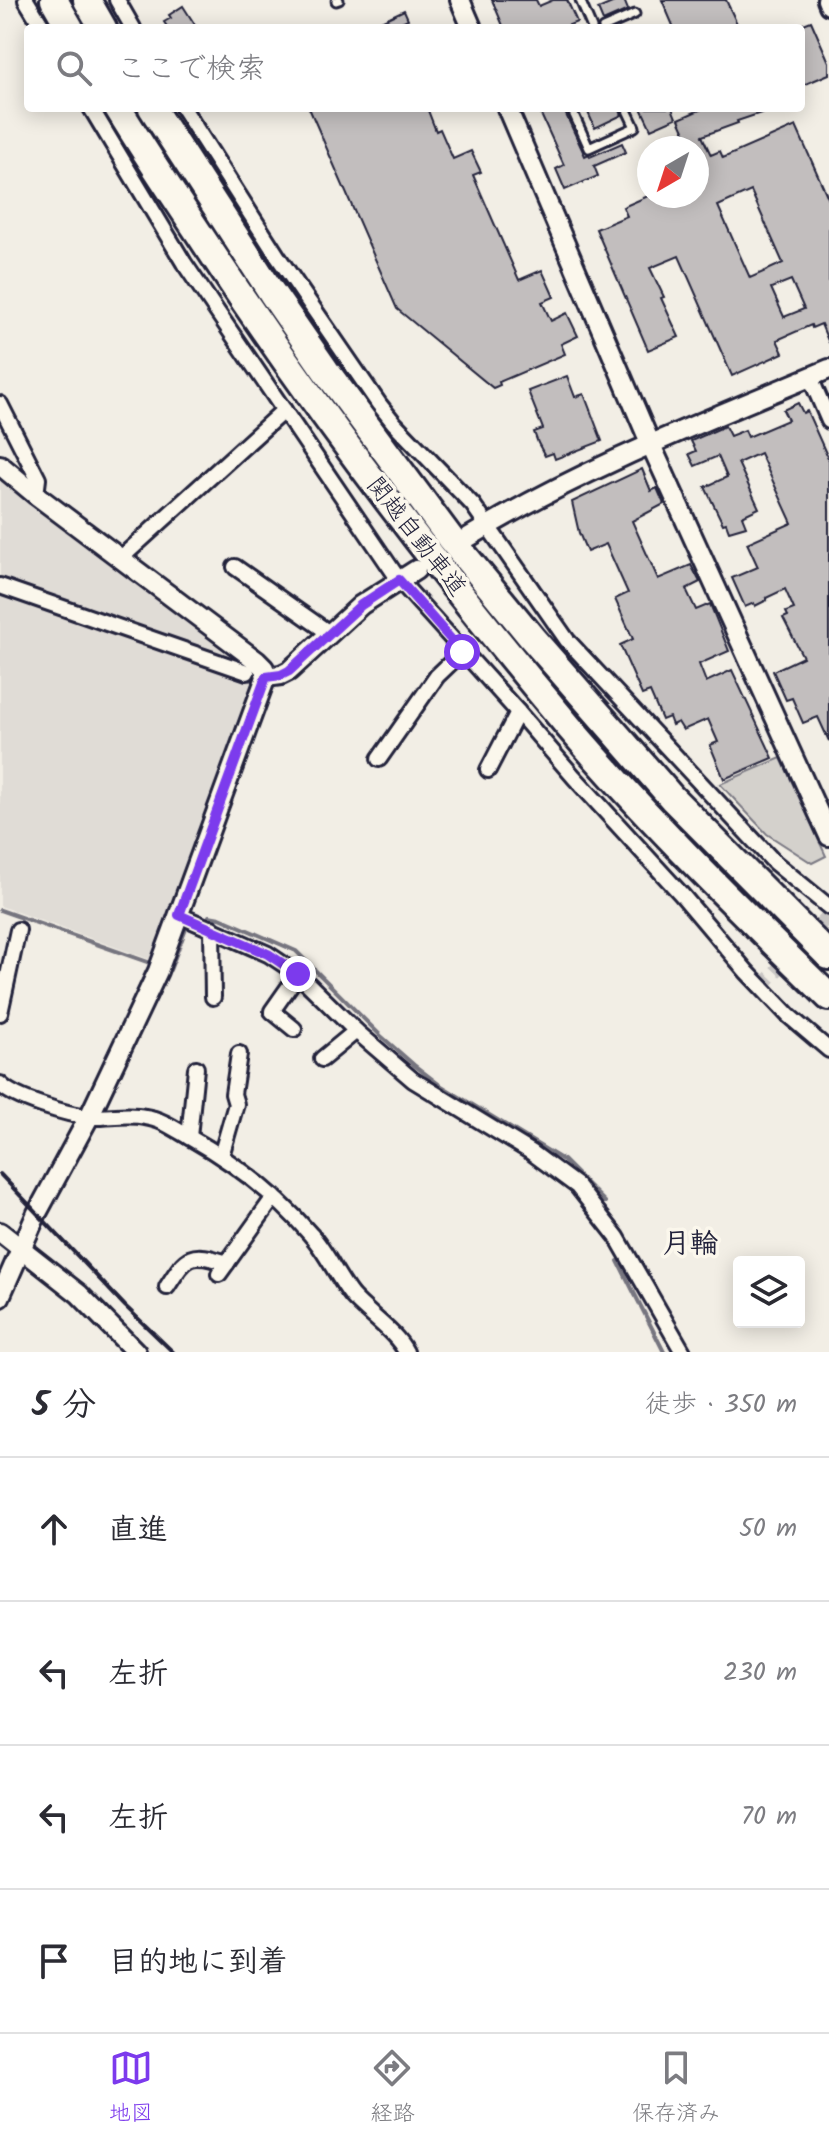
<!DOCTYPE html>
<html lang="ja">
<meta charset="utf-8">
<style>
body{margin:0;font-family:Kalam,"Klee One",sans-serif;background:#f7f7f7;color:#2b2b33}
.controls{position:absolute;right:24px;bottom:24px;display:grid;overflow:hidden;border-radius:8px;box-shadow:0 4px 20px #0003}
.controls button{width:72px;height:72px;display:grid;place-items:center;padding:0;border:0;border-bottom:2px solid #e1e1e2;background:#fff;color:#2b2b33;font:40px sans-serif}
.compass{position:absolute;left:637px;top:136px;width:72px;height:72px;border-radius:50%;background:#fff;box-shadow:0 4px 20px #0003;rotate:219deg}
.stop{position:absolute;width:24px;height:24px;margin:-18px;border:6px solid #7c3aed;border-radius:50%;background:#fff}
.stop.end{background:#7c3aed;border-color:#fff;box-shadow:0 2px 8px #0008}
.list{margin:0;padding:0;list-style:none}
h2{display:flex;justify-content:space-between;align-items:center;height:104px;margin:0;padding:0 32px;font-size:34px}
h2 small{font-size:26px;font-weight:400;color:#7c7c81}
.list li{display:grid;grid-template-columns:52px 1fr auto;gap:24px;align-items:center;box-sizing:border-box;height:144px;padding:0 32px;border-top:2px solid #e1e1e2}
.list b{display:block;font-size:30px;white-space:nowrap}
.list em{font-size:26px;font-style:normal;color:#7c7c81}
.icon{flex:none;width:44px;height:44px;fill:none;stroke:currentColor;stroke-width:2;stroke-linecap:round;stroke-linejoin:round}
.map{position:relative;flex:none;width:829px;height:1352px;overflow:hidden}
.search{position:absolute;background:#fff;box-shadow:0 4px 20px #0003;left:24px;right:24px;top:24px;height:88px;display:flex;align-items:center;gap:20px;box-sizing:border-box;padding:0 28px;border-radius:8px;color:#7c7c81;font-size:30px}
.sheet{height:680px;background:#fff}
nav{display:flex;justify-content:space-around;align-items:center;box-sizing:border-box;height:112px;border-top:2px solid #e1e1e2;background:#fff;font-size:22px;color:#7c7c81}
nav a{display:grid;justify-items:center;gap:4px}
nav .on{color:#7c3aed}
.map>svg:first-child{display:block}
.built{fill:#e0dcd6}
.green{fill:#d4d1cc;stroke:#7b7a84;stroke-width:2}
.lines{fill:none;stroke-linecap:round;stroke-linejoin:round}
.stream{stroke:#76747f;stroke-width:4}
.building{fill:#c2bebe;stroke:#22223b;stroke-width:2;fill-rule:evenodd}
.minor-tunnel{stroke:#c8c5c3;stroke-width:14;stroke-dasharray:14 7;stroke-linecap:butt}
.service-casing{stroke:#22223b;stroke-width:13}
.minor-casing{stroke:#22223b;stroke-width:20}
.tertiary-casing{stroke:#22223b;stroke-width:24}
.motorway-casing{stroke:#22223b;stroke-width:32}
.service{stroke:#fbf7ec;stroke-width:7}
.minor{stroke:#fbf7ec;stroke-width:14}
.tertiary{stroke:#fbf7ec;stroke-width:18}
.motorway{stroke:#fbf7ec;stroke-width:26}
.rail{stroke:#22223b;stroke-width:4}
.route{stroke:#7c3aed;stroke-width:10}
.labels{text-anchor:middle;stroke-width:7;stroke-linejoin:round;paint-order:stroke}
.street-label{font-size:24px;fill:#22223b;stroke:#fbf7ec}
.quarter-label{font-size:28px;font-weight:bold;fill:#22223b;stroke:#fbf7ec}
</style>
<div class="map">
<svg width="829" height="1352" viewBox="0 0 829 1352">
<rect width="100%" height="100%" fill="#f2eee5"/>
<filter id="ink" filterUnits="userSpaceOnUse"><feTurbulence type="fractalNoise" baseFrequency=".0125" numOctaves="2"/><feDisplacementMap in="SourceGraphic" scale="16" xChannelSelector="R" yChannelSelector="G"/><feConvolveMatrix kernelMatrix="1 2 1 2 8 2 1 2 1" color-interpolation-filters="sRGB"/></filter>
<g filter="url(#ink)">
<polygon class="built" points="0,477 39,509 251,669 255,680 154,961 0,906"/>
<polygon class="green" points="781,758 826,856 812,863 767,834 720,784"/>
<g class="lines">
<g class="stream">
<polyline points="0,910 156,965"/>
<polyline points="209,916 220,918 296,951 381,1036 414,1065 440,1085 563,1160 605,1202"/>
<polyline points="164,968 170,970 186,929"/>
<polyline points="618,1261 664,1352"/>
</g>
</g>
<g class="building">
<polygon points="492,0 536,0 539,6 553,0 567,0 577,22 562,28 504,28"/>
<polygon points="619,0 624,0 628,10 603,21 598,9"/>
<polygon points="662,0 726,0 739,28 674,28"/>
<polygon points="183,6 197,28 168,28 164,22 171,18 169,15"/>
<polygon points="404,10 408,19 389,28 366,28"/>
<polygon points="811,21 829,62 829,74 801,86 801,25"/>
<polygon points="309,108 427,108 436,131 440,129 453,159 471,151 481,172 473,175 519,280 542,270 554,297 542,302 551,321 567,313 578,336 561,344 565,354 499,382 500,385 493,388 397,309"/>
<polygon points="538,108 563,108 585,156 589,154 590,157 622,143 626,152 594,166 598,176 565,190 556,169 564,165"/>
<polygon points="586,108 619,108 622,115 595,128"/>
<polygon points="641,108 672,108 676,118 651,129"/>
<path d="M704 108H770V110L737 121 738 123 702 136 711 155 720 151 723 158 796 126 829 200V343L821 324 812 328 811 325 777 340 783 353 732 376 679 256 650 268 664 297 661 298 679 337 648 350 596 229 627 216 623 207 648 196H697V148H692L679 119ZM751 191 783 263 750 278 718 206ZM791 280 804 309 784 317 771 288Z"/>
<polygon points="567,376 575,397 584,394 602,441 555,459 553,453 545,456 538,443 534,432 543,429 528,391"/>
<polygon points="798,403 803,413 807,411 829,460 829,741 818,717 803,723 792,698 786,700 773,671 803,657 783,618 788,616 786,612 794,609 785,589 766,598 767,600 755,606 754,603 745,607 732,578 758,567 747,543 792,523 760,453 738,463 759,508 742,516 746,526 729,531 726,523 723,524 705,487 727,477 718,456 695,466 689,454 696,451 691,441 725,426 730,436 745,430 748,437 788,420 783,410"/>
<polygon points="642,469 651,491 657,488 664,504 632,521 658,579 691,565 700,582 686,589 696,610 710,604 729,651 699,664 706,682 732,670 773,758 724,779 710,745 718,742 708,719 683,730 678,722 672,725 669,717 662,720 650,692 642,695 620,645 633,639 615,599 628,593 606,544 587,552 579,533 572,502"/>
</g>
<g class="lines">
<polyline class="minor-tunnel" points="761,987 829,915"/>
<defs>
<g id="service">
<polyline points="580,0 592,28"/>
<polyline points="336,1 339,0"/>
<polyline points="603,28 635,14"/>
<polyline points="571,108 589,148 635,127 626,108"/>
</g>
<g id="minor">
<polyline points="26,0 43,28"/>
<polyline points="117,0 133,28"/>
<polyline points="91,108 184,263 399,580 518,712 574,777 682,895 747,972 789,1016 829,1050"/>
<polyline points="183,108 278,257 379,404 394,423 473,505 567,640 774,862 829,907"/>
<polyline points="810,377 829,421"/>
<polyline points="0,404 38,479 36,495"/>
<polyline points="121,558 284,410"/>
<polyline points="235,567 329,633"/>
<polyline points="0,586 247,672"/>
<polyline points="379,759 437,676 462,652"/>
<polyline points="488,770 518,712"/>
<polyline points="179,915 268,954 298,974 356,1031 413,1080 531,1152 577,1186 617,1237 683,1352"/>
<polyline points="212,928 213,997"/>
<polyline points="0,1013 18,930"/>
<polyline points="294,1029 272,1011 298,974"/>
<polyline points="322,1059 356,1031"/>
<path d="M0 1084C14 1099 69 1115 90 1117 108 1118 127 1113 145 1117 161 1119 175 1129 189 1137 235 1163 277 1195 311 1235 327 1253 337 1277 352 1296 368 1314 396 1332 406 1352"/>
<polyline points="189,1137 196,1068"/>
<polyline points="221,1156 236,1104 233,1094 239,1054"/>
<polyline points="219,1274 274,1197"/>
<path d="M167 1287C187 1255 190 1251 227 1263"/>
</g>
<g id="tertiary">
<polyline points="460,0 472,28"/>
<polyline points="827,0 829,5"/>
<polyline points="507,108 651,445 829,836"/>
<polyline points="0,465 36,495 257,661 264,668 266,677 158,971 89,1117 37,1213 0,1297"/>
<path d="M469 537C582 468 708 420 829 369"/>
<polyline points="266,677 281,675 289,671 361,605 416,570"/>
<polyline points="0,1232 79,1294 136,1352"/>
</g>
<g id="motorway">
<polyline points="54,0 70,28"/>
<polyline points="87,0 103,28"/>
<path d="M118 108C144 151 172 193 200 235 312 406 437 570 569 727 650 822 740 910 829 997"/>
<polyline points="152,108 272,293 326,371 450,538 532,638 672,798 829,956"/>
</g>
</defs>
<use href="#service" class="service-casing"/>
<use href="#minor" class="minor-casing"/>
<use href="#tertiary" class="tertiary-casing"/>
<use href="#motorway" class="motorway-casing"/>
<use href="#service" class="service"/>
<use href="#minor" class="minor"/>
<use href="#tertiary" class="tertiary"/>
<use href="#motorway" class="motorway"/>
<polyline class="rail" points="0,1174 125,1306 173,1352"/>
</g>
</g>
<g class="lines" filter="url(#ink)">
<polyline class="route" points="298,974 268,954 179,915 266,677 281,675 289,671 361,605 399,580 462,652"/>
</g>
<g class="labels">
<g class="street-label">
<text transform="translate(417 536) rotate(52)" y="8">関越自動車道</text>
</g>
<g class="quarter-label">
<text x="690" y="1252">月輪</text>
</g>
</g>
</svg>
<div class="controls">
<button><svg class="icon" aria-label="layers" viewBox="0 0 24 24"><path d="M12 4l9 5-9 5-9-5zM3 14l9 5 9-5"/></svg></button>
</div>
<svg class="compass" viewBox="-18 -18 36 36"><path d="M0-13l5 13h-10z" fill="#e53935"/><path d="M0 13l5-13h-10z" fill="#7c7c81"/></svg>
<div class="stop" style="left:462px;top:652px"></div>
<div class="stop end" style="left:298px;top:974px"></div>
<div class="search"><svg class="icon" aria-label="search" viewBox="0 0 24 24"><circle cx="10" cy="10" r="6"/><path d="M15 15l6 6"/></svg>ここで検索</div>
</div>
<section class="sheet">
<h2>5 分<small>徒歩 · 350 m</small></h2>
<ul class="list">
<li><svg class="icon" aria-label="ahead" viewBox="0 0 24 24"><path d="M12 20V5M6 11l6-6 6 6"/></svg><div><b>直進</b></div><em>50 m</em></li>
<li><svg class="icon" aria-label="left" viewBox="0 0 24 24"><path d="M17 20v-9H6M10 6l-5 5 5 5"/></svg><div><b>左折</b></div><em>230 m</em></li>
<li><svg class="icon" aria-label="left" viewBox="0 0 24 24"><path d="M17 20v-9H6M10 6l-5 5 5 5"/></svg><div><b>左折</b></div><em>70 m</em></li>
<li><svg class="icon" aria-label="arrive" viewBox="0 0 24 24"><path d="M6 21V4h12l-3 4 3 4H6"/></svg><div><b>目的地に到着</b></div></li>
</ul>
</section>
<nav>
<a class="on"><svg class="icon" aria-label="map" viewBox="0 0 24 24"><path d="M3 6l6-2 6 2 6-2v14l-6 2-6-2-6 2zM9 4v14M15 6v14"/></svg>地図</a>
<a><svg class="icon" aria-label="directions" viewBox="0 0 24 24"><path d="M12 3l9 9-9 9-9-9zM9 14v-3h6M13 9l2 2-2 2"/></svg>経路</a>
<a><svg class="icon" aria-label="saved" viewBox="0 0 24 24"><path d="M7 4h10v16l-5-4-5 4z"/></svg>保存済み</a>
</nav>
